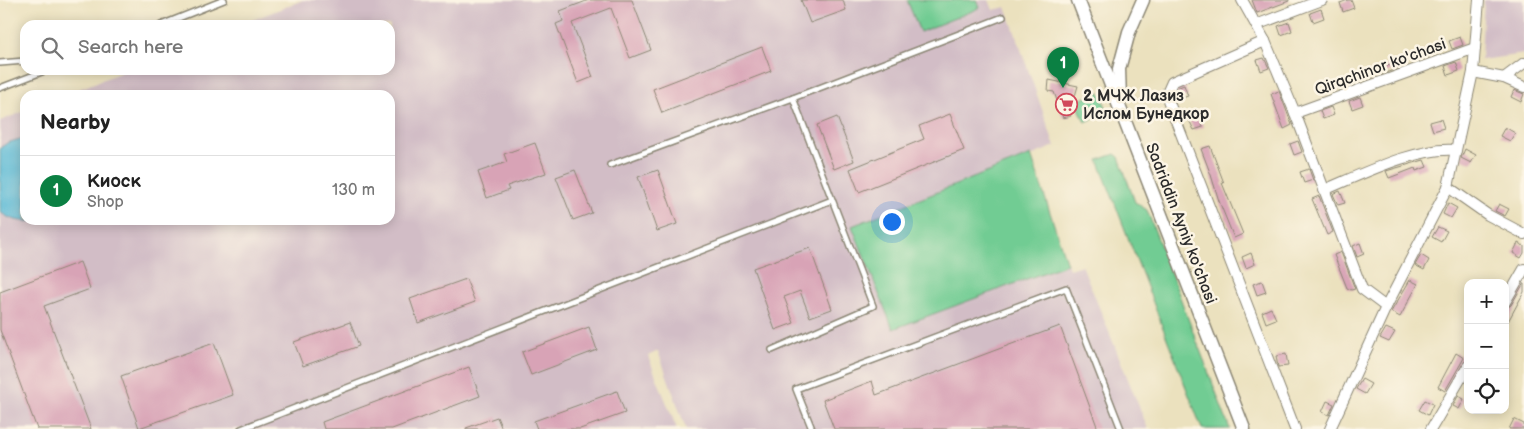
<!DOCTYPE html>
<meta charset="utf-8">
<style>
body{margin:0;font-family:"Balsamiq Sans",sans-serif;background:#f2f2f2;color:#222}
.controls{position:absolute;right:15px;bottom:15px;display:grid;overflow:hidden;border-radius:10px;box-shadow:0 2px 12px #0003}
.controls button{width:45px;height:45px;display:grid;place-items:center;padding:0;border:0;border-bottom:1px solid #e0e0e0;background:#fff;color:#222;font:25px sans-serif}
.you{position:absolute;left:891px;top:221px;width:18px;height:18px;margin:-12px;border:4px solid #fff;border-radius:50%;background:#1a73e8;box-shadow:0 0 0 8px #1a73e833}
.badge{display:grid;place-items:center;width:32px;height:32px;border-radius:50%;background:#0b8043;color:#fff;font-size:16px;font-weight:700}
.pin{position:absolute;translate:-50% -41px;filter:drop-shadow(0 1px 2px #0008)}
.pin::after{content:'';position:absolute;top:26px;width:18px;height:15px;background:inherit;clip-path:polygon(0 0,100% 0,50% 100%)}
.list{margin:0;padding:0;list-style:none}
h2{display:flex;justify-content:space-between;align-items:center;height:65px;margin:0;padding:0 20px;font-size:21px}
h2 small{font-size:16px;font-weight:400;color:#767676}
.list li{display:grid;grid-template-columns:32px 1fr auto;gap:15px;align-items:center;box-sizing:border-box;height:70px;padding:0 20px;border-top:1px solid #e0e0e0}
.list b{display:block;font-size:19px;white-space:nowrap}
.list p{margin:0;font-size:16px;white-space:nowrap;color:#767676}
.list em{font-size:16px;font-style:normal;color:#767676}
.icon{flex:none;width:28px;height:28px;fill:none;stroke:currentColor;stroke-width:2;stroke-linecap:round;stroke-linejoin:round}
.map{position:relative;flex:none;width:1524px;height:429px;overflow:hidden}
.search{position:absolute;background:#fff;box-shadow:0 2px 12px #0003;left:20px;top:20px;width:375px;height:55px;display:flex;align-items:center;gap:12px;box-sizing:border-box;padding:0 18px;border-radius:15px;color:#767676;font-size:19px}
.panel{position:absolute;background:#fff;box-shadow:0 2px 12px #0003;left:20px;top:90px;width:375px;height:135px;border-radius:15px}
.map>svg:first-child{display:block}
.industrial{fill:#d2bdc6}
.green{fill:#71cc93;stroke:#4e7c5f}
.water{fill:#56b8d5;stroke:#407280}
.building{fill:#d8a3b6}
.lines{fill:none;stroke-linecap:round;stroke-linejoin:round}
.service-casing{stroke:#8b8674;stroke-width:8}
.minor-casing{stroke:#8b8674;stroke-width:12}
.tertiary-casing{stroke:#8b8674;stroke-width:15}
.service{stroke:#fff;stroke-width:5}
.minor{stroke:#fff;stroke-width:10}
.tertiary{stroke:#fff;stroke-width:12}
.labels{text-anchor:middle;stroke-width:5;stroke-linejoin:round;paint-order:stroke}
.street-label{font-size:16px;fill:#2b2b2b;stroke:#fcf5e5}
.poi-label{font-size:16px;font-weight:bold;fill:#2b2b2b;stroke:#fcf5e5;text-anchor:start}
</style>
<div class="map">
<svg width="1524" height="429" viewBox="0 0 1524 429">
<rect width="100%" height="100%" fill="#fcf5e5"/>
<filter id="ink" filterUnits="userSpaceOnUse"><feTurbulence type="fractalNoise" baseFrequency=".02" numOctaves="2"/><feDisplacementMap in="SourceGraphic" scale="10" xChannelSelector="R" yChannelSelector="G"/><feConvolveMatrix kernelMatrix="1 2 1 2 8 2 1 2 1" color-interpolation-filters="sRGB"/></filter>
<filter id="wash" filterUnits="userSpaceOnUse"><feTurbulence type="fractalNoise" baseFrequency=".0096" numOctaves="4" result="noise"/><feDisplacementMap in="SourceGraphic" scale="20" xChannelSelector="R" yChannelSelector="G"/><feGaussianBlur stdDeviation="1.12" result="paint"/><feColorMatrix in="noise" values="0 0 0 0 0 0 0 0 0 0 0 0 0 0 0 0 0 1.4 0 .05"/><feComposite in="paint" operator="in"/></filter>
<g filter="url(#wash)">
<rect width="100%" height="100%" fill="#ebe1be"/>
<g class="industrial">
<polygon points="303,0 989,0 993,10 1006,7 1055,146 1031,156 1069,269 1082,265 1148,429 686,429 658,351 648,356 677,429 0,429 0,121 25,111 25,220 390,220 390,95 64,95 127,70 390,70 390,25 240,25"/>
<polygon points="1484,0 1524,0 1524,54 1481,60"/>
</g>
<g class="green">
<polygon points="907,0 977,0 980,8 920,32"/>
<polygon points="1100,92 1107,110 1105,114 1085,122 1076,101"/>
<polygon points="1115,154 1119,157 1135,202 1147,210 1230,429 1202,429 1098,160"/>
<polygon points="1031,155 1067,264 893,329 852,226"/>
</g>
<path class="water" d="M20 139H25V220H38C24 223 11 221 0 212V148L7 143Z"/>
<g id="blocks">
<g class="building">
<polygon points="589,0 632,0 651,50 630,58 611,8 572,23 593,77 578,83 556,24 563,21 560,11"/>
<polygon points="801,0 843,0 846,10 810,23"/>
<polygon points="1252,0 1289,0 1289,1 1257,13"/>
<polygon points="1348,0 1351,0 1354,8 1343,12 1340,3"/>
<polygon points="1321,9 1324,18 1313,22 1310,13"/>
<polygon points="1289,22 1292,31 1281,35 1278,26"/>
<polygon points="1460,37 1463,45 1452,49 1449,41"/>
<polygon points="762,47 771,71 662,113 653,89"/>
<polygon points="1429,49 1431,56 1420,60 1418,53"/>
<polygon points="1264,58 1269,68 1261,71 1257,60"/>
<polygon points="1403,59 1405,66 1368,79 1366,73"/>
<polygon points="1456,62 1459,71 1448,75 1445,66"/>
<polygon points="1049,80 1078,86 1075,96 1063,94 1071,116 1063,118 1054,92 1048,91"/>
<polygon points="1184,85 1188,96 1179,99 1176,90 1177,88"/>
<polygon points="1514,90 1524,94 1521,102 1511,97"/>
<polygon points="1279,91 1292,125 1284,129 1271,94"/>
<polygon points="1360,97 1363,105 1352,109 1349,101"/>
<polygon points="1331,107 1334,115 1323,119 1320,111"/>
<polygon points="950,114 964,150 859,192 850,169 924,139 919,126"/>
<polygon points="1199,116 1203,127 1194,130 1189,120"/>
<polygon points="837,117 854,161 834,169 817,125"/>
<polygon points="1441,119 1444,128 1433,131 1430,122"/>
<polygon points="1505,127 1515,133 1510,141 1500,136"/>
<polygon points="1298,141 1302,152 1294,155 1290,144"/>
<polygon points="535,143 546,173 507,186 509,190 487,198 478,172 507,162 504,154"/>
<polygon points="1210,146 1224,183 1222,183 1243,234 1234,238 1219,201 1211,175 1201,149"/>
<polygon points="1465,149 1476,155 1471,163 1461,158"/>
<polygon points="1424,160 1427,167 1416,171 1415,168 1389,178 1386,171"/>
<polygon points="1309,169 1313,180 1304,183 1300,172"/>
<polygon points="575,170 592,213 573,220 556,177"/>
<polygon points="658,170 677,224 657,231 638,177"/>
<polygon points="1340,191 1345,203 1338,205 1333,194"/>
<polygon points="1319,196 1333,232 1327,235 1312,199"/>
<polygon points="1448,203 1457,208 1451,218 1443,214"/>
<polygon points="1499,204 1509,209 1505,216 1495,211"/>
<polygon points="1438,227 1447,231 1441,242 1432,237"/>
<polygon points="1360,243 1364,254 1357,257 1353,246"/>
<polygon points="1518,243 1524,246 1524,253 1521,258 1513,253"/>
<polygon points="810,248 832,309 810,317 800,291 784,297 794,323 775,330 753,268"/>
<polygon points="1341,252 1355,289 1351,290 1347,288 1334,255"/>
<polygon points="1251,253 1255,264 1246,268 1242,257"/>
<polygon points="1421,255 1429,260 1424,270 1415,265"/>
<polygon points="80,262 90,289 44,306 91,429 37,429 0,330 0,292"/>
<polygon points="466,279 475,302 418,323 410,299"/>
<polygon points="1410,280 1418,284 1400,317 1391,312"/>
<polygon points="1262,281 1266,292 1257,295 1253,284"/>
<polygon points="1524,283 1524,292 1505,327 1505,309 1511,305"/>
<polygon points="1271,308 1276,319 1266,323 1262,312"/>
<polygon points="350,322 359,346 303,366 294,342"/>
<polygon points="1060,326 1098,429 834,429 823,400 872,381 876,395"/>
<polygon points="589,327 597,350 531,375 522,352"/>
<polygon points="1386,328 1395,332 1389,342 1380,338"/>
<polygon points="214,343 233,395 139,428 121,376"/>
<polygon points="1456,353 1464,358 1445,391 1438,387"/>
<polygon points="1286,354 1288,366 1278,367 1276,356"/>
<polygon points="469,367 480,396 392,429 324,429 322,422"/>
<polygon points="1362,379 1371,384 1365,394 1356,389"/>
<polygon points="617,391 625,413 580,429 537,429 534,421"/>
<polygon points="1458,396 1464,399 1459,409 1453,406"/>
<polygon points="1425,400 1433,404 1428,415 1419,410"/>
<polygon points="1327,401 1334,404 1329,415 1322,412"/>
<polygon points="497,417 502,429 466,429 466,428"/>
<polygon points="1514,419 1524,424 1524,429 1509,429"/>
</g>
</g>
</g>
<g filter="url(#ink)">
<use href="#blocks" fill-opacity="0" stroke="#8b8674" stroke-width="1"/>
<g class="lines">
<defs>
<g id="service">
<polyline points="161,25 224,0"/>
<polyline points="0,63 25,61"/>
<polyline points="0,88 47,70"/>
<polyline points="610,165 793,98 1003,17"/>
<polyline points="772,350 873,306 793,98"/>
<polyline points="241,429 832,200"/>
<polyline points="812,429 796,389 1066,288 1121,429"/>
</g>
<g id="minor">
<polyline points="1242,0 1265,41 1295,113 1362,289 1386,307"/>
<polyline points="1256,25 1322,0"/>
<polyline points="1265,41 1172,82 1168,91 1168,100 1295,429"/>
<polyline points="1473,72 1504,78 1524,87"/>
<polyline points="1504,78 1524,63"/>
<polyline points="1295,113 1475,48"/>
<polyline points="1448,187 1488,215 1524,234"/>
<path d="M1324 190C1360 175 1418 146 1456 150"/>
<polyline points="1505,302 1524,269"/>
<polyline points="1330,429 1386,307 1448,187 1473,72 1479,0"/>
<polyline points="1431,429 1468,366"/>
</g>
<g id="tertiary">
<polyline points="1078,0 1244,429"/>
<polyline points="1120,100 1119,69 1129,32 1143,0"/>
</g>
</defs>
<use href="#service" class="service-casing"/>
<use href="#minor" class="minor-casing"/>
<use href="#tertiary" class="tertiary-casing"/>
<use href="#service" class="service"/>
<use href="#minor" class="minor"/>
<use href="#tertiary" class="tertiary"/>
</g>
</g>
<defs>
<symbol id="supermarket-ring" viewBox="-11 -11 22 22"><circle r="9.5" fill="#fcf5e5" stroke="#d1495b" stroke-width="1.5"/><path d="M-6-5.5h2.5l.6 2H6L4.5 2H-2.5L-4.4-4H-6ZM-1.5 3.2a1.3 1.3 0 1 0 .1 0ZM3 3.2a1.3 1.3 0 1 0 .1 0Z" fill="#d1495b"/></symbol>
</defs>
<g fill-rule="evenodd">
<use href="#supermarket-ring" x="1054" y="92" width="25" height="25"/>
</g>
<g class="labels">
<g class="street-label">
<text transform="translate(1380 66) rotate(-20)" y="6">Qirqchinor ko'chasi</text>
<text transform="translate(1182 223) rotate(69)" y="6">Sadriddin Ayniy ko'chasi</text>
</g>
<g class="poi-label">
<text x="1083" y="101">2 МЧЖ Лазиз<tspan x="1083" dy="18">Ислом Бунедкор</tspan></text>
</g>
</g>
</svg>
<div class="controls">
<button>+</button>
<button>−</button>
<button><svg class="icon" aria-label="locate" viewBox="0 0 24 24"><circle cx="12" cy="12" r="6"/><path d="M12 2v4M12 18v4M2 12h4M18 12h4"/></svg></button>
</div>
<div class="you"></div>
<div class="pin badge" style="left:1063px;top:88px">1</div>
<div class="search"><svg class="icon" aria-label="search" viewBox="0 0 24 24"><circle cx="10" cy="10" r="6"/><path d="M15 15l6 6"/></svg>Search here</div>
<section class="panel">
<h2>Nearby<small></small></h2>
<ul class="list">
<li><span class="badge">1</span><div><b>Киоск</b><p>Shop</p></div><em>130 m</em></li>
</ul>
</section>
</div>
